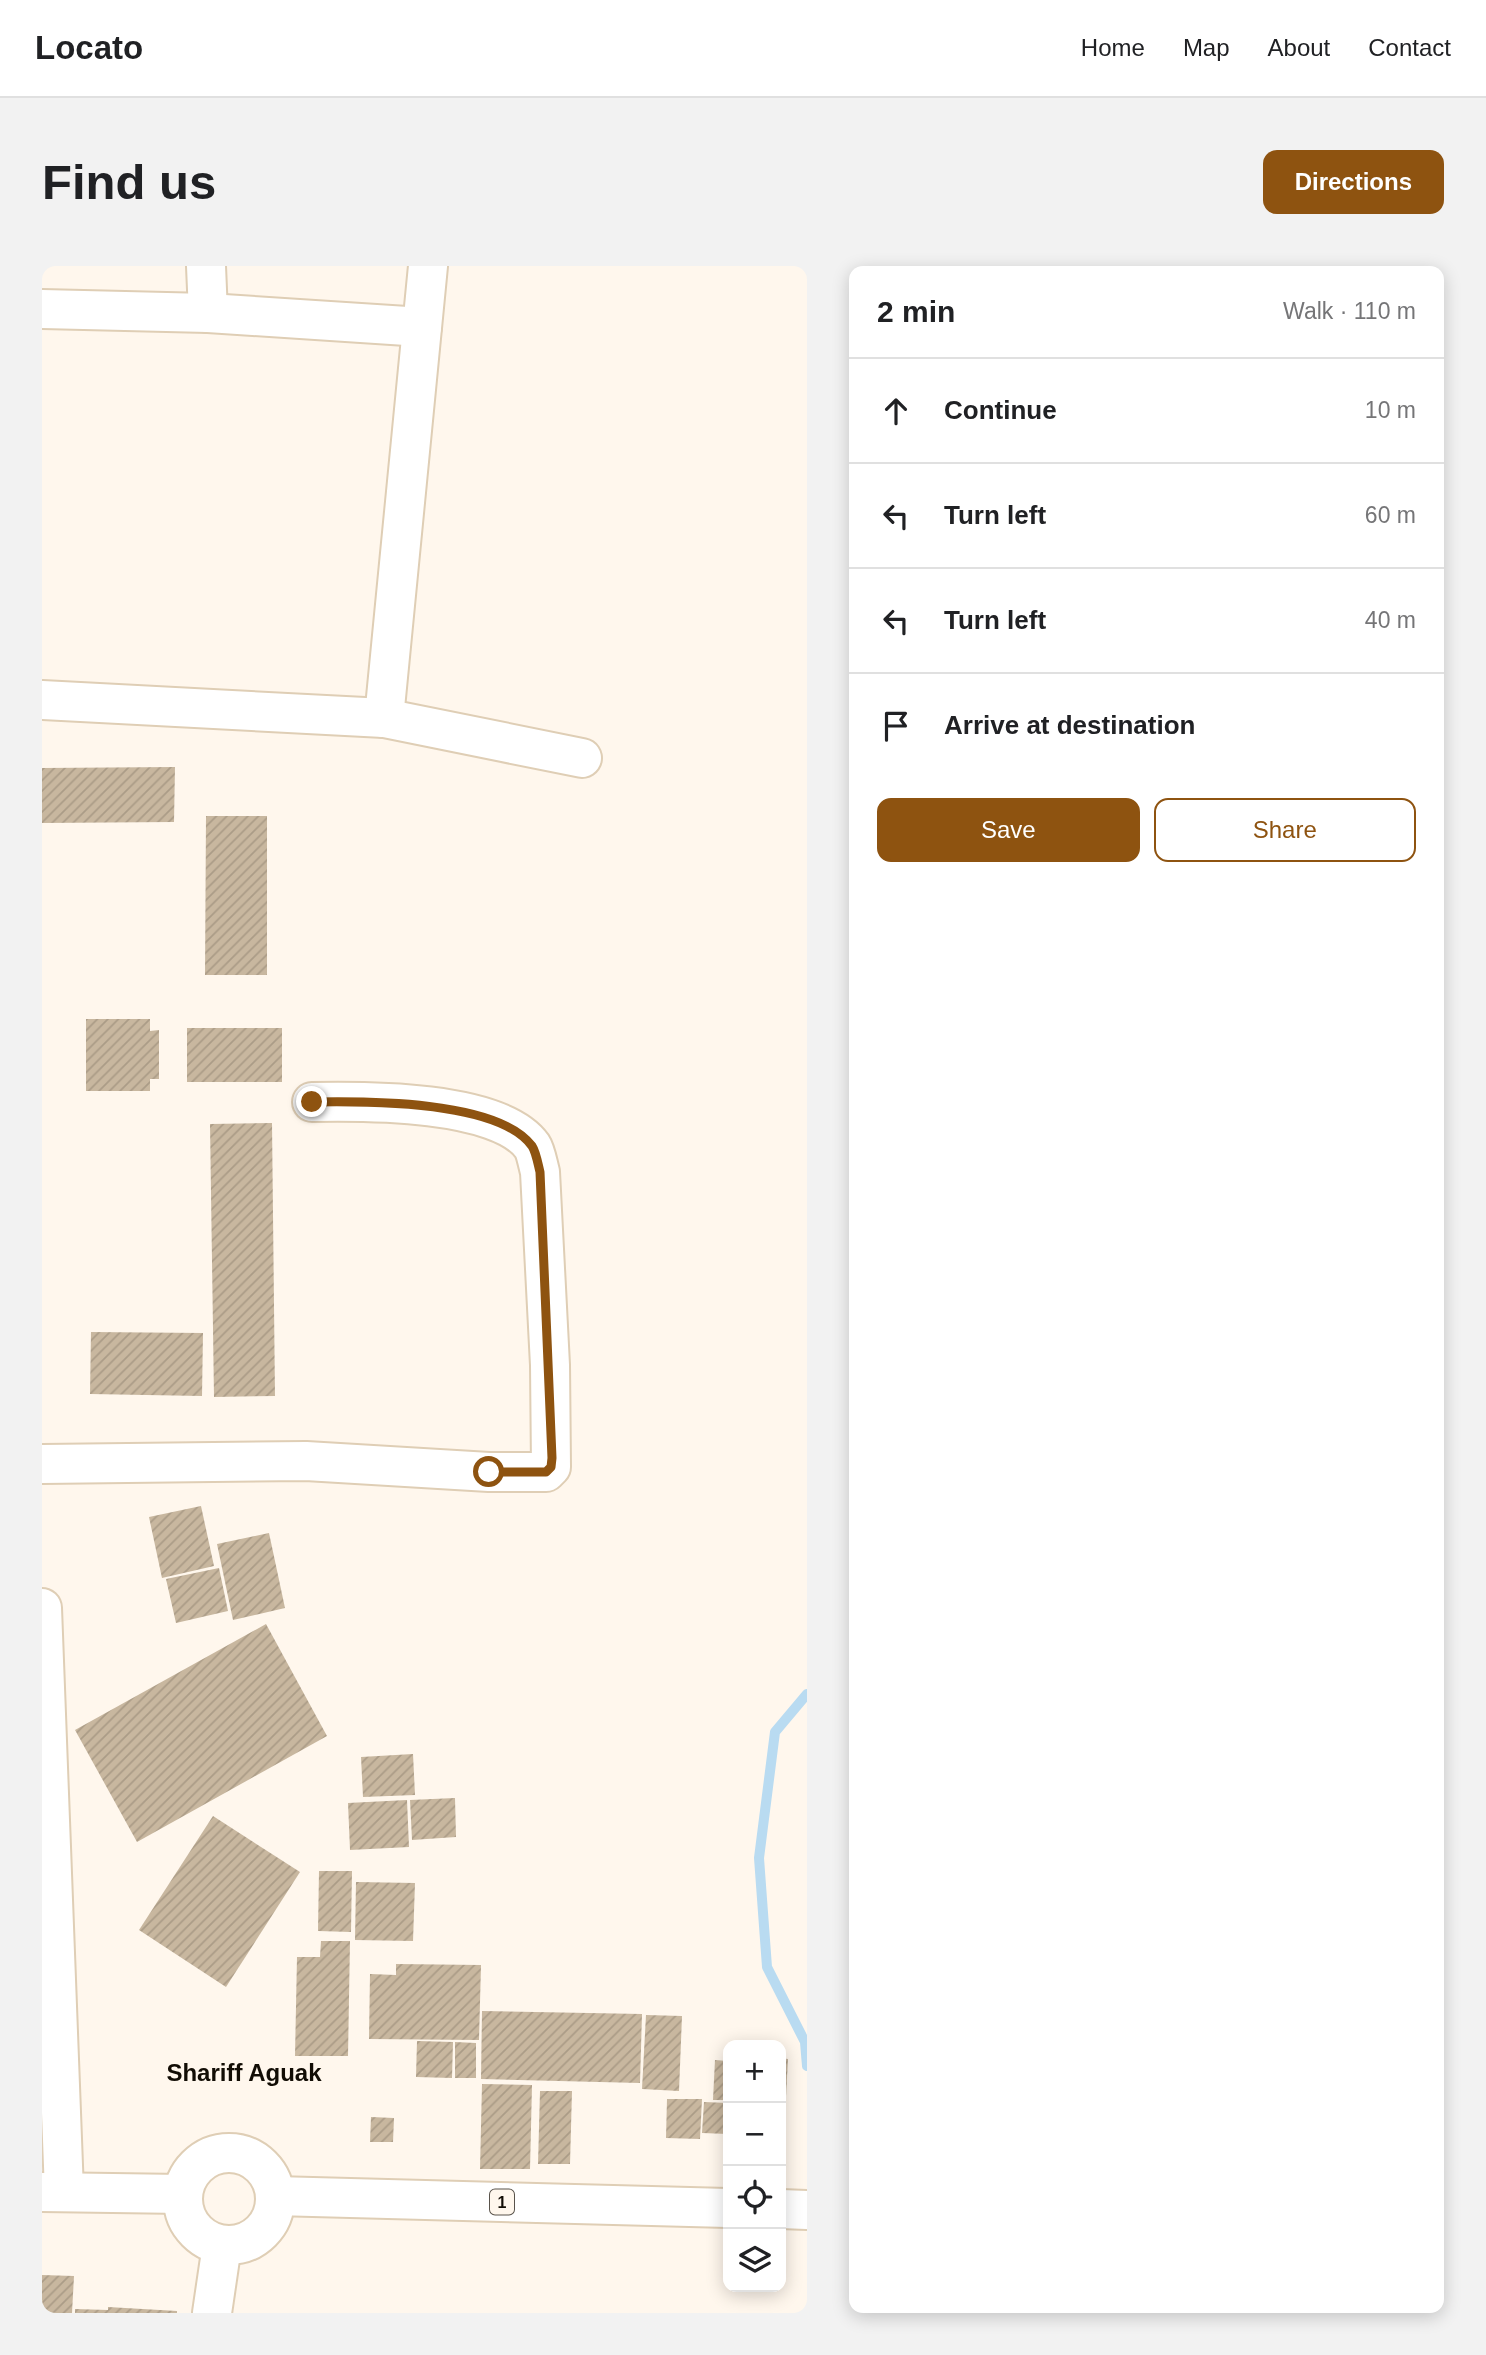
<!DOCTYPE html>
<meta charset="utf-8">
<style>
body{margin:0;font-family:Helvetica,sans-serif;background:#f2f2f2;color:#202124}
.controls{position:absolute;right:21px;bottom:21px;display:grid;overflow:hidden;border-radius:14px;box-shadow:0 4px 18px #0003}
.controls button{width:63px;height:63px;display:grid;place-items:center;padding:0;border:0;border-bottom:2px solid #e0e0e0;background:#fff;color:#202124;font:35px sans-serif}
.stop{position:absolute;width:21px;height:21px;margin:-16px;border:5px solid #8e5310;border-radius:50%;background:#fff}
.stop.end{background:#8e5310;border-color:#fff;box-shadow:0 2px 7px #0008}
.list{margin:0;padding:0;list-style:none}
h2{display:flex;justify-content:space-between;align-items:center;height:91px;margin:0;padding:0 28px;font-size:30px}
h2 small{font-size:23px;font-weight:400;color:#757577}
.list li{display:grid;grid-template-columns:46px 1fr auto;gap:21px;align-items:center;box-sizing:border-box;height:105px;padding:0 28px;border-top:2px solid #e0e0e0}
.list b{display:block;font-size:26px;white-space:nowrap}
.list em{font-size:23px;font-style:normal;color:#757577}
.actions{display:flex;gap:14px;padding:21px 28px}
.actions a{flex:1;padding:16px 0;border:2px solid #8e5310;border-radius:14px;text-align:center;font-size:24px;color:#8e5310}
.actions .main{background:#8e5310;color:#fff}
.icon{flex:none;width:38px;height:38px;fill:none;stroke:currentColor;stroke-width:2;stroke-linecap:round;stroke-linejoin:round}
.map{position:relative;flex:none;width:765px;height:2047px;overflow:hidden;border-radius:14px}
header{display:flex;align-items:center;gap:42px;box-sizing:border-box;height:98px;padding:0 35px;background:#fff;border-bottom:2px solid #e0e0e0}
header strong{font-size:33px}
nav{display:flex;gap:38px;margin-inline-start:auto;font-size:24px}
.intro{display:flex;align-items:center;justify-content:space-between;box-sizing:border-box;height:168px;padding:0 42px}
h1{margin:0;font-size:49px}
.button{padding:18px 32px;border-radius:14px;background:#8e5310;color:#fff;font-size:24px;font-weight:700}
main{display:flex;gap:42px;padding:0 42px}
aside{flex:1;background:#fff;border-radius:14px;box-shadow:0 4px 18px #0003}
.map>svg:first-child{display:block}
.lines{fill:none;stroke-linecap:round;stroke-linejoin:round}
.stream{stroke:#b9dbf1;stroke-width:10}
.building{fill:url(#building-hatch)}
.minor-casing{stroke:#dfceb5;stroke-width:42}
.major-casing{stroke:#dfceb5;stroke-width:42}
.highway-casing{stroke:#dfceb5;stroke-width:42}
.minor{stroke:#fff;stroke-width:38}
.major{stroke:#fff;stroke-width:38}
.highway{stroke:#fff;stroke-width:38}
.route{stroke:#8e5310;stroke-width:9}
.labels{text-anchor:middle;stroke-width:5;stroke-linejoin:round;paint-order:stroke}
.shield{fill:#fff7ed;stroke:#59534b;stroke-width:2}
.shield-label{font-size:16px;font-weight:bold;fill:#120d05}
.district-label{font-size:24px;font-weight:bold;fill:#120d05;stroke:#fff7ed}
</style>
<header>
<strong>Locato</strong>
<nav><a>Home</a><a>Map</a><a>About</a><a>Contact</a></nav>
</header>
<div class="intro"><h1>Find us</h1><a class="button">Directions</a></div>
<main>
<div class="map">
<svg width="765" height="2047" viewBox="0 0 765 2047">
<defs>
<pattern id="building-hatch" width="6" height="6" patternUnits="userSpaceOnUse" patternTransform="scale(1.75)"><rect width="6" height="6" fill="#c8b79f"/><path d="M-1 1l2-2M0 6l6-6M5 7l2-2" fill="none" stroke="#ab9c87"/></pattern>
</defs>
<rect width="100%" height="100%" fill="#fff7ed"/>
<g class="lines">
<polyline class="stream" points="765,1428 733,1466 717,1592 725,1701 763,1776 765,1800"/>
</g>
<g class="building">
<polygon points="133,501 132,556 0,557 0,502"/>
<polygon points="164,550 225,550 225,709 163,709"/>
<polygon points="44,753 108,753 108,765 117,764 117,813 108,813 108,825 44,825"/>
<rect x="145" y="762" width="95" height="54"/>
<polygon points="230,857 233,1130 172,1131 168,858"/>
<polygon points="49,1066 161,1067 160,1130 48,1128"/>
<polygon points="159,1240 172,1300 120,1312 107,1251"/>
<polygon points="227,1267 243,1342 191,1354 175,1278"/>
<polygon points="177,1302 186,1345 134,1357 124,1313"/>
<polygon points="224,1358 285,1470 95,1576 33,1464"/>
<polygon points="371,1488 373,1529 321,1531 319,1491"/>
<polygon points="413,1532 414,1571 370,1574 368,1534"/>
<polygon points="365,1534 367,1581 308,1584 306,1537"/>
<polygon points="171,1550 258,1606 184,1721 97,1664"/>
<polygon points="277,1605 310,1605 309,1666 276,1665"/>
<polygon points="314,1616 373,1617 371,1675 313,1674"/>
<polygon points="279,1675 308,1675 306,1790 253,1790 255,1691 278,1691"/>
<polygon points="354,1698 439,1699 437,1774 327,1773 328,1708 354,1709"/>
<polygon points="440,1745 600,1748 598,1817 439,1813"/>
<polygon points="604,1749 640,1750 637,1825 600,1823"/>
<polygon points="375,1775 411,1776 410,1812 374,1811"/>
<polygon points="413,1776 434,1777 434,1812 413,1812"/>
<polygon points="739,1792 746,1793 743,1849 739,1849"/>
<polygon points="673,1794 686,1795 686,1834 671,1834"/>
<polygon points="440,1818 490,1819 488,1903 438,1903"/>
<polygon points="498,1825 530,1825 528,1898 496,1898"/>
<polygon points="625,1833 660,1833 658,1873 624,1872"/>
<polygon points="662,1836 686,1837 686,1868 660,1867"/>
<polygon points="329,1851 352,1852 351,1876 328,1876"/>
<polygon points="0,2009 32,2010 30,2047 0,2047"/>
<polygon points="66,2041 135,2045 135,2047 33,2047 33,2043 66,2044"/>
</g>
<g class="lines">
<defs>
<g id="minor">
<polyline points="164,0 166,47"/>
<polyline points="0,43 166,47 380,61"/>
<polyline points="0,434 342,452 540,492"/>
<polyline points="342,452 386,0"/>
<path d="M0 1198 264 1195 447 1206H504L509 1201 508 1099 498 906C496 899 494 886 490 880 457 834 323 835 270 836"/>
<polyline points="0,1342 22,1926"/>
</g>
<polyline id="major" points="170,2047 180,1979"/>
<g id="highway">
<circle cx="187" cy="1933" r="46"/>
<polyline points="0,1926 141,1928"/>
<polyline points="233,1930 686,1942"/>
<polyline points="739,1943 765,1944"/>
</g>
</defs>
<use href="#minor" class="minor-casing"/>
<use href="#major" class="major-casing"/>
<use href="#highway" class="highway-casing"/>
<use href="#minor" class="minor"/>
<use href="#major" class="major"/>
<use href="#highway" class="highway"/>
</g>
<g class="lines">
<path class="route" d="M270 836C323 835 456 834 490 880 494 886 496 898 498 906L510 1192 509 1201 504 1206H447"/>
</g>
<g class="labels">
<rect class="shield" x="448" y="1923.5" width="24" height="25" rx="5"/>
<g class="shield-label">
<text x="460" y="1942">1</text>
</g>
<g class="district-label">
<text x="202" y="1815">Shariff Aguak</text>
</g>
</g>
</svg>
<div class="controls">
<button>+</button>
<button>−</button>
<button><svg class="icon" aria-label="locate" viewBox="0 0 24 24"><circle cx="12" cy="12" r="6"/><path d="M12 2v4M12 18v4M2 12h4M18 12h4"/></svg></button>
<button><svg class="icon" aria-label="layers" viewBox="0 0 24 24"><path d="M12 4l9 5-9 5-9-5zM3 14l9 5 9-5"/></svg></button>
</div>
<div class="stop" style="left:447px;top:1206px"></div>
<div class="stop end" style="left:270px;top:836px"></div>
</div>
<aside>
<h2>2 min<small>Walk · 110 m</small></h2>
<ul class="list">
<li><svg class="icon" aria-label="ahead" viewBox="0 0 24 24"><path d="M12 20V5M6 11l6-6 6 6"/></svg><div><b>Continue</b></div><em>10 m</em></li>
<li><svg class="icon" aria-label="left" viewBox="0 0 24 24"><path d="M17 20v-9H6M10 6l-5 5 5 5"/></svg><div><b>Turn left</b></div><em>60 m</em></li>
<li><svg class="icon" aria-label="left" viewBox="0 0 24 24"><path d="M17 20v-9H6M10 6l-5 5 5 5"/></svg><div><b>Turn left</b></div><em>40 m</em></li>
<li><svg class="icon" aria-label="arrive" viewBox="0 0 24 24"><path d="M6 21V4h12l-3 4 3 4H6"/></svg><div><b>Arrive at destination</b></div></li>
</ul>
<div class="actions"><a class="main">Save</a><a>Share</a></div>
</aside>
</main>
